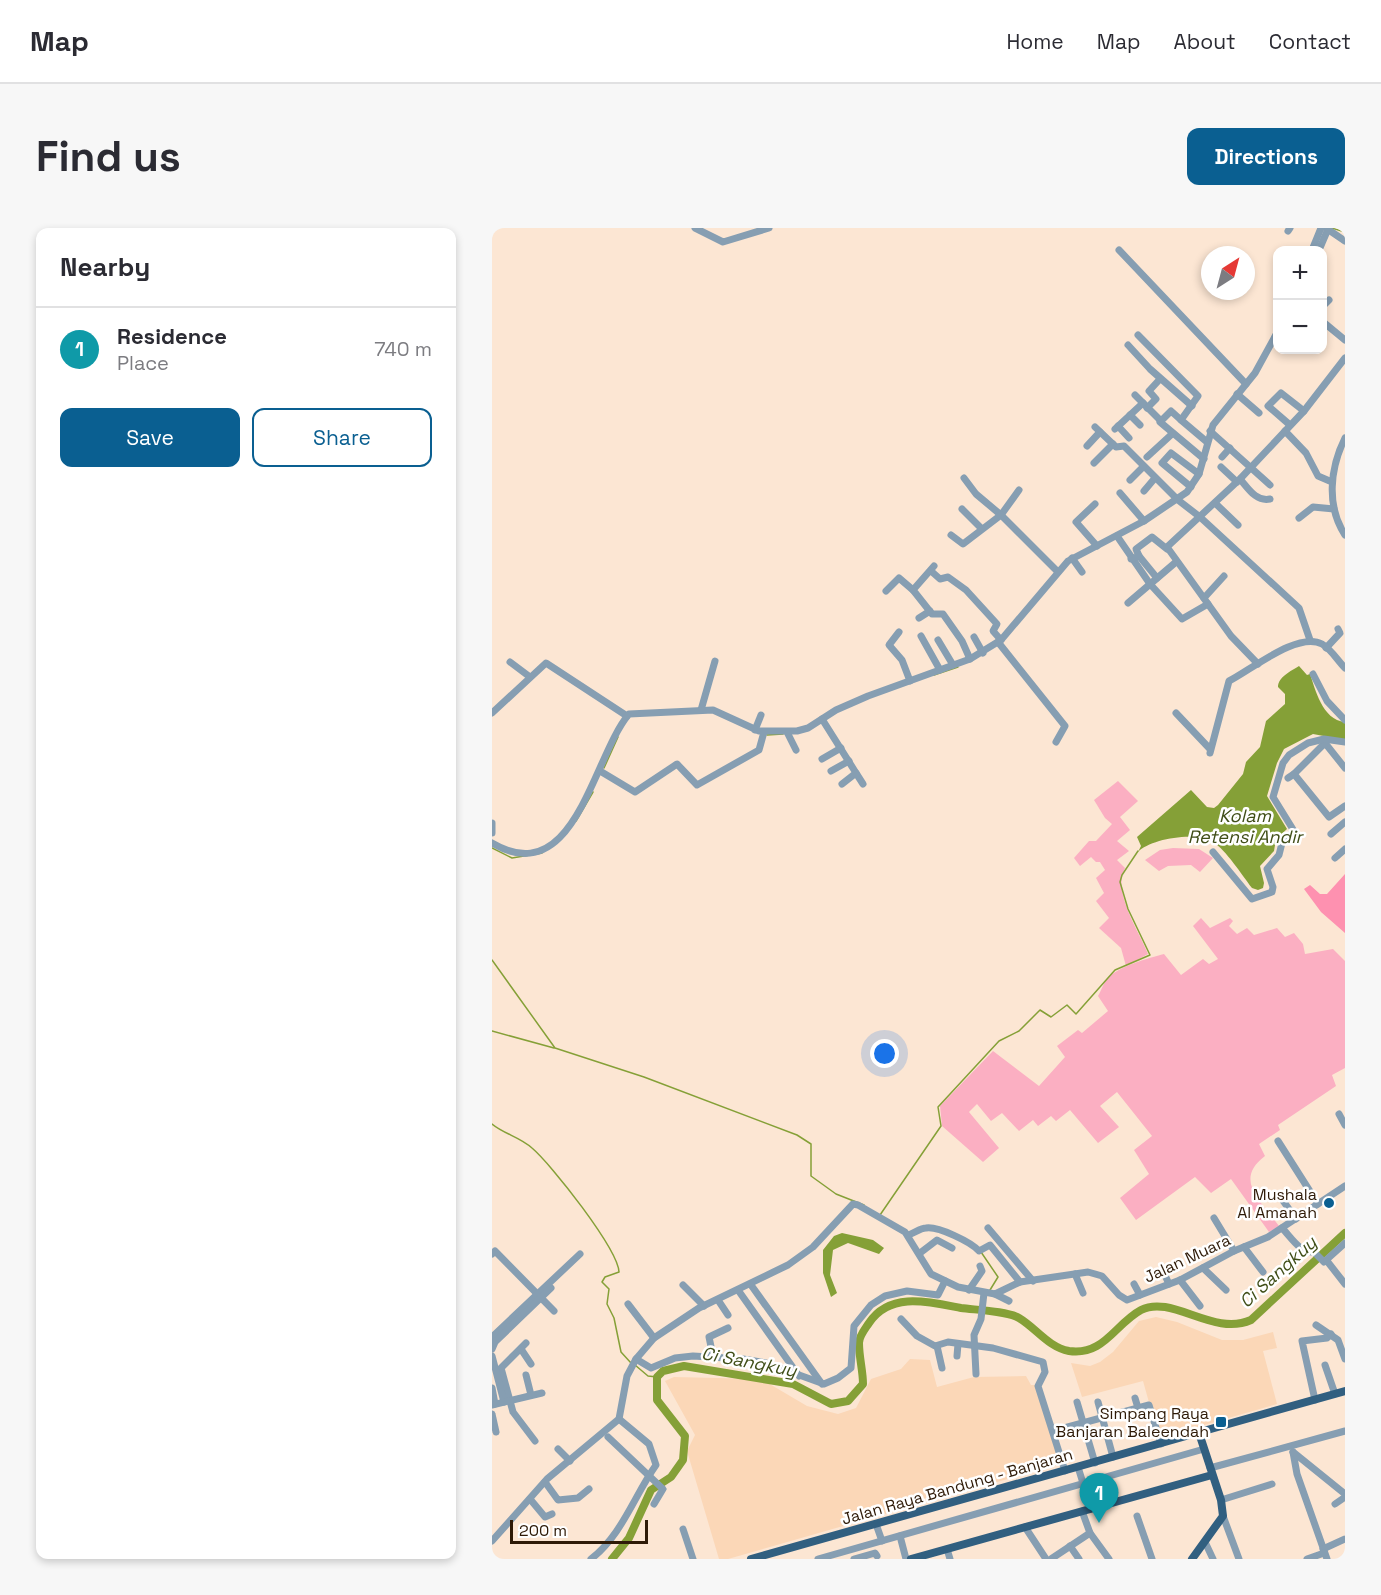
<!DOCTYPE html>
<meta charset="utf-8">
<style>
body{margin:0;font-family:"Space Grotesk",sans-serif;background:#f7f7f7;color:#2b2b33}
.controls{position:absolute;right:18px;top:18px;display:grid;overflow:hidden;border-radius:12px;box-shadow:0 3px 9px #0003}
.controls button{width:54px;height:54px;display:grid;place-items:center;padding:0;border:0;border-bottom:2px solid #e1e1e2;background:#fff;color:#2b2b33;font:30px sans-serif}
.compass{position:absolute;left:709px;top:18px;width:54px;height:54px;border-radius:50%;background:#fff;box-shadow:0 3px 9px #0003;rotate:36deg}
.scale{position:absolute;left:18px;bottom:15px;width:138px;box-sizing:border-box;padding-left:6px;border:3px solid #2e1a07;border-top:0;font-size:16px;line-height:21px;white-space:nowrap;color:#2e1a07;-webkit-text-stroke:4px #fff;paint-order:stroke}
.you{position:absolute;left:393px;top:826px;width:21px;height:21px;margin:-15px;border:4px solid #fff;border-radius:50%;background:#1a73e8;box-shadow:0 0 0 9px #1a73e833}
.badge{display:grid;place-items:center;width:39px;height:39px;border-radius:50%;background:#0a5f91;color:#fff;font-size:20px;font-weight:700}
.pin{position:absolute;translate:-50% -50px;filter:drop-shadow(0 2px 3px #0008)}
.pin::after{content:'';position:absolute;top:32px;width:21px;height:18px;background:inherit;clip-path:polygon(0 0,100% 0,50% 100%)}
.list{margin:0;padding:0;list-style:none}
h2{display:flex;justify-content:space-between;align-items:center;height:78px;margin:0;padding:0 24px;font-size:26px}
h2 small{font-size:20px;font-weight:400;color:#7c7c81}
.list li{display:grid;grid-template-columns:39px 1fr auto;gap:18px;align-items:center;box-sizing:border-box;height:84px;padding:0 24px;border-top:2px solid #e1e1e2}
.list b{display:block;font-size:22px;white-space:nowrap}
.list p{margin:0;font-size:20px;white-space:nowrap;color:#7c7c81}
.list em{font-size:20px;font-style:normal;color:#7c7c81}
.actions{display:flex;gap:12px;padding:18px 24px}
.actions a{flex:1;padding:14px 0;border:2px solid #0a5f91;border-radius:12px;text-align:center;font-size:21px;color:#0a5f91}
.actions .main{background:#0a5f91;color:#fff}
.map{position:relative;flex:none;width:853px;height:1331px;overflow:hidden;border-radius:12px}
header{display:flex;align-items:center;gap:36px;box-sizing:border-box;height:84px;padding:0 30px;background:#fff;border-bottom:2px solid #e1e1e2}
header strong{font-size:28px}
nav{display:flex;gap:33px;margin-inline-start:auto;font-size:21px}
.intro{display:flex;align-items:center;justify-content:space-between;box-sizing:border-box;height:144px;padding:0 36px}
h1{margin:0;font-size:42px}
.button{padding:15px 27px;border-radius:12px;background:#0a5f91;color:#fff;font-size:21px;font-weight:700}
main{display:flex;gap:36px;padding:0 36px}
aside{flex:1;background:#fff;border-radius:12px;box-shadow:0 3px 9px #0003}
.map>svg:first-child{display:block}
.built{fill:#fbd7b7}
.green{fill:#fbafc2}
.forest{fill:#fe91b0}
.water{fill:#85a037}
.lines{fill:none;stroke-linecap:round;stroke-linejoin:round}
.stream{stroke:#85a037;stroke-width:1.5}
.river{stroke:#85a037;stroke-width:8}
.minor{stroke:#869eb2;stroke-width:7}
.major{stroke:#315f80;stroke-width:8}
.poi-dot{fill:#0a5f91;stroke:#fff;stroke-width:2}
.labels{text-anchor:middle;stroke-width:5;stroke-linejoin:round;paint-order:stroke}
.poi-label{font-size:16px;fill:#2e1a07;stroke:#fff;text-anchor:end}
.street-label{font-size:16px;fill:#2e1a07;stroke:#fff}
.water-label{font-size:18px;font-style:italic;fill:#404e18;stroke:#fff}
</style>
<header>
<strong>Map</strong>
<nav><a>Home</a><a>Map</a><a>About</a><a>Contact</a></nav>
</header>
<div class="intro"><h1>Find us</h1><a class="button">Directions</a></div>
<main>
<aside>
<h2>Nearby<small></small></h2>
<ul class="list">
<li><span class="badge" style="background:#0f9aa8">1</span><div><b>Residence</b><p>Place</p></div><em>740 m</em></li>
</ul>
<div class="actions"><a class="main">Save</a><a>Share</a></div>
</aside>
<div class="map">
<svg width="853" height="1331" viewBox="0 0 853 1331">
<rect width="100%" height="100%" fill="#fce6d3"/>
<g class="built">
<polygon points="664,1089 685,1094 730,1112 751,1112 781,1104 785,1120 771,1123 785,1176 667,1210 651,1153 590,1169 579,1135 598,1138 608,1134 621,1124 647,1093"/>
<polygon points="418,1131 438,1132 445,1159 482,1149 534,1148 539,1157 546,1157 571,1235 236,1331 227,1331 195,1223 203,1207 173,1153 182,1149 269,1151 315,1178 346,1186 364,1180 379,1151 409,1141"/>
</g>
<g class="green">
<path d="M626 553 646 573 628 589 638 602 625 613 637 623 625 632 633 640C620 664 647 703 656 726L634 738 629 720 607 700 617 690 604 673 612 665 604 650 613 642 608 634H604L599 629 588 638 582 630 597 613H604L620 596 613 590 602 572Z"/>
<polygon points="681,620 707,621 721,630 708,644 699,637 676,638 667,643 653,632 668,622"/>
<path d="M709 690 718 700 738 690 741 693 737 698 745 706 755 700 762 707 785 700 793 709 802 705 811 716 813 726 841 721 853 733V840L840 847 844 858 786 897 788 902 767 916 773 928C741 952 769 973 787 998L777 1004 739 951 719 965 703 949 644 992 628 970 657 946 642 922 660 908 625 864 608 878 627 899 606 915 578 882 564 893 559 888 546 898 541 892 527 903 510 885 499 893 485 876 477 884 507 920 491 934 450 898 448 878 501 823 547 858 573 829 565 818 586 802 590 805 616 783 606 768C609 763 611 756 615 751 626 738 657 730 672 726L689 747 711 731 717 736 726 731 701 698Z"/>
</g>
<polygon class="forest" points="853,646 853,705 829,684 812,661 818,657 828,666 835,666"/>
<g class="water">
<path d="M807 438 815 447 818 446C823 460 830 492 853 494V512L821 506 792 521 785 535 775 568 795 601 784 611 782 623 768 638 772 655 771 660 766 662 760 660C750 647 734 622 721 614 704 603 658 611 646 624L649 618 645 609 699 562 715 579 722 580 726 577 751 546 754 534 768 519 774 493 793 476V466L786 459C786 449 799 443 807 438Z"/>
<polygon points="350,1005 381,1012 392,1020 387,1026 356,1015 341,1022 338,1047 345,1065 339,1069 331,1045 331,1022 342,1008"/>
</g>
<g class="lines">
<g class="stream">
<polyline points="840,0 853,4"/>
<polyline points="442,447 466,439"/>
<polyline points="275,507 291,506"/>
<polyline points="112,540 126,509"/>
<polyline points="84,593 101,564"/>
<polyline points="0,620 20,630 50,625"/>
<polyline points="0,732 63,820 152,849 305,907 319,916 319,948 344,966 372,977"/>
<polyline points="0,803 62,820"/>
<path d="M0 896C12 906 28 909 40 920 59 936 126 1021 127 1044L113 1049 110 1054 117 1061 115 1076 122 1090 129 1124 139 1135"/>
<polyline points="388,987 449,898 446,879 507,813 527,803 548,782 559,789 575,777 584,786 623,742 658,727 636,681 628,654 630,647 646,623"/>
<polyline points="489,1024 506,1049 498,1062"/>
<polyline points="143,1137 156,1148 165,1149"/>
</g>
<path class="river" d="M120 1331 137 1310 159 1262 179 1249 191 1232 193 1208 165 1172V1149L171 1143 192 1138 301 1156 339 1176 356 1173 371 1156C371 1143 367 1129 367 1115 367 1108 373 1101 377 1095 398 1063 438 1074 469 1080 484 1082 515 1083 527 1090 544 1100 556 1119 577 1123 612 1128 623 1096 649 1082 680 1066 721 1109 759 1092L853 1005"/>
<g class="minor">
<polyline points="203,0 231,14 277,0"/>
<polyline points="834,0 853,13"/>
<polyline points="796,3 798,0"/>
<polyline points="627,22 754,156"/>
<polyline points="820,22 829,0"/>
<polyline points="827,22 836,1"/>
<polyline points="785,40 786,41"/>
<polyline points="830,79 837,72"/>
<polyline points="830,93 853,112"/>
<polyline points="646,107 706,168 689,192 715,214"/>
<polyline points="636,117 658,141 700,178"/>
<polyline points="745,166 767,185"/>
<polyline points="643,167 668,192"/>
<polyline points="655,180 664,171 657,163 668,151"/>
<polyline points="638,187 648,197"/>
<polyline points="689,192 679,183 668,194 712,231"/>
<polyline points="798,197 776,178 789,165 812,183"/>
<polyline points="626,198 637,210"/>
<polyline points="603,199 624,219 632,218 686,272 708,289 807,380 818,412"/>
<polyline points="623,201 651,175"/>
<polyline points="718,203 778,257"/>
<polyline points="793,203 814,225 826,248 840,254"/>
<path d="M853 210C838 240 834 278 853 307"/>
<polyline points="595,218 608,204"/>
<polyline points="655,229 680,206"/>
<polyline points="730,229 738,220"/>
<polyline points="602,235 621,216"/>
<polyline points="729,239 745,254"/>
<polyline points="472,250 484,266 509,287 527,262"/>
<path d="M748 251C756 260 764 274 778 271"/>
<polyline points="638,252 651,239"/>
<polyline points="699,259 670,235 679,225 707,246"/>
<polyline points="652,263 663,250"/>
<polyline points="628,265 652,293"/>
<polyline points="723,275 746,297"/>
<polyline points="603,276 584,294 605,318"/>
<polyline points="470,281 489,300"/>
<polyline points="807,290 821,279 842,281"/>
<polyline points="459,307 471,316 509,287 566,344"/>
<polyline points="625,308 658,356 690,391 716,376"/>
<polyline points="647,328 665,350"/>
<polyline points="580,330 590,344"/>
<polyline points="639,331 647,328 644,321 660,309 675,321"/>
<polyline points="442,338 421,362 440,386 451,386 470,413 478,431"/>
<polyline points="439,343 448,351 456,349 474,362 505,396 501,403 509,412"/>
<polyline points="394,363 407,350 421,362"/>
<polyline points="712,370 732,348"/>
<polyline points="636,375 684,334"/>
<polyline points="427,390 438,383"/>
<polyline points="407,404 397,417 410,432 418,453"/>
<polyline points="429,408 448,442"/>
<polyline points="482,409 491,425"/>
<polyline points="446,412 461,437"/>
<polyline points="506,414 573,498 564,514"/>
<polyline points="834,420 848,405 846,401"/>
<polyline points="18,434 38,449"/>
<polyline points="766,436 739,408 675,319 748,251 812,183 853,130"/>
<polyline points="821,446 835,473 853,492"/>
<polyline points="209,482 223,433"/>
<polyline points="0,485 54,435 135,488"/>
<polyline points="684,485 718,521"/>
<polyline points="330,491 364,545 350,556"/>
<polyline points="263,502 269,487"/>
<polyline points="295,504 304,522"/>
<path d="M718 525 737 453C759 442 806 403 830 416 839 421 846 433 853 440"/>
<polyline points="330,531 349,520"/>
<polyline points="108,543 143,564 185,536 205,557 267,522 272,504"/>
<polyline points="339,543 357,533"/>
<polyline points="364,545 371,556"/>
<polyline points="802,546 833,515 853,540"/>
<polyline points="796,550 802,546 837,589 853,578"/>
<polyline points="0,595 0,605"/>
<polyline points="839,606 853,594"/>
<path d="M0 615C83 664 101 528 137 486L221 482 267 503H305L316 500 344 482 376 468 478 431 509 412 576 333 652 293 695 264 707 246 721 197 763 145 786 103"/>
<polyline points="721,624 760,671 780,664 781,659 775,641 787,627 790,615 802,603 781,569 791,535 797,527 816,515 832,511 853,514"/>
<polyline points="843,630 853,621"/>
<polyline points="847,886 853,897"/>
<polyline points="786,913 826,976"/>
<polyline points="787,967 804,991"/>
<polyline points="722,990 742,1023"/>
<polyline points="496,1000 541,1053"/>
<path d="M790 1000C799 1009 808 1025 822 1024L832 1034 853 1015"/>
<path d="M416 1007C422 1005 429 1000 434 1000 446 998 479 1014 487 1023L498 1017 528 1054"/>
<polyline points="752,1019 771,1044"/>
<polyline points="428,1025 445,1012 460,1020"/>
<polyline points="0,1026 3,1023 62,1083"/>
<polyline points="835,1033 853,1056"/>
<polyline points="711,1040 734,1062"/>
<polyline points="671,1043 677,1056"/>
<polyline points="583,1046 591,1065"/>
<polyline points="688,1052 708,1078"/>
<polyline points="642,1056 648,1067"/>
<polyline points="191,1057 212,1078"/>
<polyline points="259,1057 330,1156"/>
<polyline points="246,1062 307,1148"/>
<polyline points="477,1062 490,1043 488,1038"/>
<polyline points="503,1066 517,1073"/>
<polyline points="226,1072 236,1087"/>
<polyline points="136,1076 162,1110"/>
<polyline points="409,1091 425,1108 443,1118 456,1114 501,1120 551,1134 553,1144 546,1158 573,1243"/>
<polyline points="824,1097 846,1112 853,1131"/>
<polyline points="0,1109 88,1026"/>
<polyline points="34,1115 9,1140 21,1184 43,1213"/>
<polyline points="445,1118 450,1140"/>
<polyline points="0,1121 3,1114 59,1060"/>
<polyline points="29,1121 39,1136"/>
<polyline points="0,1128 12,1174"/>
<polyline points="221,1128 217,1109 236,1100"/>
<polyline points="465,1128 466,1116"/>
<polyline points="144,1131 159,1140 183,1130 201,1128 251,1131 274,1135 332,1156 346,1150 359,1140 362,1098 379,1077 393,1068 415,1063 446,1067 453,1053"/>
<polyline points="833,1137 843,1166"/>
<polyline points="484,1146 482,1107 489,1091 492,1065"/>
<polyline points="34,1147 39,1167"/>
<polyline points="0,1160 3,1176"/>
<polyline points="643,1170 646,1180"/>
<polyline points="823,1172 810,1113 835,1110 839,1106"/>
<polyline points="585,1174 603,1235"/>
<polyline points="606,1174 621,1229"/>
<polyline points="0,1177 50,1165"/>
<polyline points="0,1186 4,1204"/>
<polyline points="561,1203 657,1177 669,1216"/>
<polyline points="116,1209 171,1261 162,1276"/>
<polyline points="66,1221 78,1233"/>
<polyline points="801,1224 805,1246 835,1331"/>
<polyline points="801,1224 853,1266"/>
<polyline points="586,1239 599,1281"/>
<polyline points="718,1240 853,1203"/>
<polyline points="53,1254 66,1272 86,1270 97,1261"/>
<polyline points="38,1271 53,1289 60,1286"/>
<polyline points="729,1272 780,1256"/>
<polyline points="843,1276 853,1269"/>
<polyline points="590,1283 598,1305 617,1331"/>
<polyline points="645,1288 660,1331"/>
<polyline points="731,1288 747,1331"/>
<polyline points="384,1296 390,1313"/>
<polyline points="533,1299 554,1331"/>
<polyline points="191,1301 201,1331"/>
<polyline points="408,1308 414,1331"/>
<polyline points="0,1313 55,1251 127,1191 135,1148 144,1131 162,1110 207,1080 296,1037 321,1019 361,976 366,977 413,1004 439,1046 466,1059 503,1066 528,1054 596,1044 610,1048 627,1067 635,1072 688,1052 742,1023 776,1009 853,958"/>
<polyline points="713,1314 721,1331"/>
<polyline points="578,1318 587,1331"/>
<polyline points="455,1321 458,1331"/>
<polyline points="831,1321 853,1311"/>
<path d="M99 1331C130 1307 142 1268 164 1237L157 1216 127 1191"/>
<polyline points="326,1331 712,1221"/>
<polyline points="362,1331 383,1325 385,1328"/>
<polyline points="559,1331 598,1305"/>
<polyline points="815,1331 832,1325"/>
</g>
<g class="major">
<polyline points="259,1331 853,1163"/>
<polyline points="419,1331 720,1247"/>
<polyline points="700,1331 731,1288 729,1272 707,1205"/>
</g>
</g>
<g class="poi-dot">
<circle cx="837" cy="975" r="6"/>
<rect x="723" y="1188" width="12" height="12" rx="3"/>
</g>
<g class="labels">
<g class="poi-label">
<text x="825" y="972">Mushala<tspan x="825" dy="18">Al Amanah</tspan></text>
<text x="717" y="1191">Simpang Raya<tspan x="717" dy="18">Banjaran Baleendah</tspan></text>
</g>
<g class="street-label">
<text transform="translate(695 1030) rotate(-25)" y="6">Jalan Muara</text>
<text transform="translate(465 1258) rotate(-16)" y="6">Jalan Raya Bandung - Banjaran</text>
</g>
<g class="water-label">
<text x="753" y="594">Kolam<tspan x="753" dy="21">Retensi Andir</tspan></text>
<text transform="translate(786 1044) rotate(-42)" y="6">Ci Sangkuy</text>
<text transform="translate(257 1134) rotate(11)" y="6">Ci Sangkuy</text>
</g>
</g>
</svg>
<div class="controls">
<button>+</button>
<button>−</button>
</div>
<svg class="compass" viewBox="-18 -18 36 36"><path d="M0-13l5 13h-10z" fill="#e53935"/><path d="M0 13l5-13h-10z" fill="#7c7c81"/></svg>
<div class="scale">200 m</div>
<div class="you"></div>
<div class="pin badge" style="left:607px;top:1295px;background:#0f9aa8">1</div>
</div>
</main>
